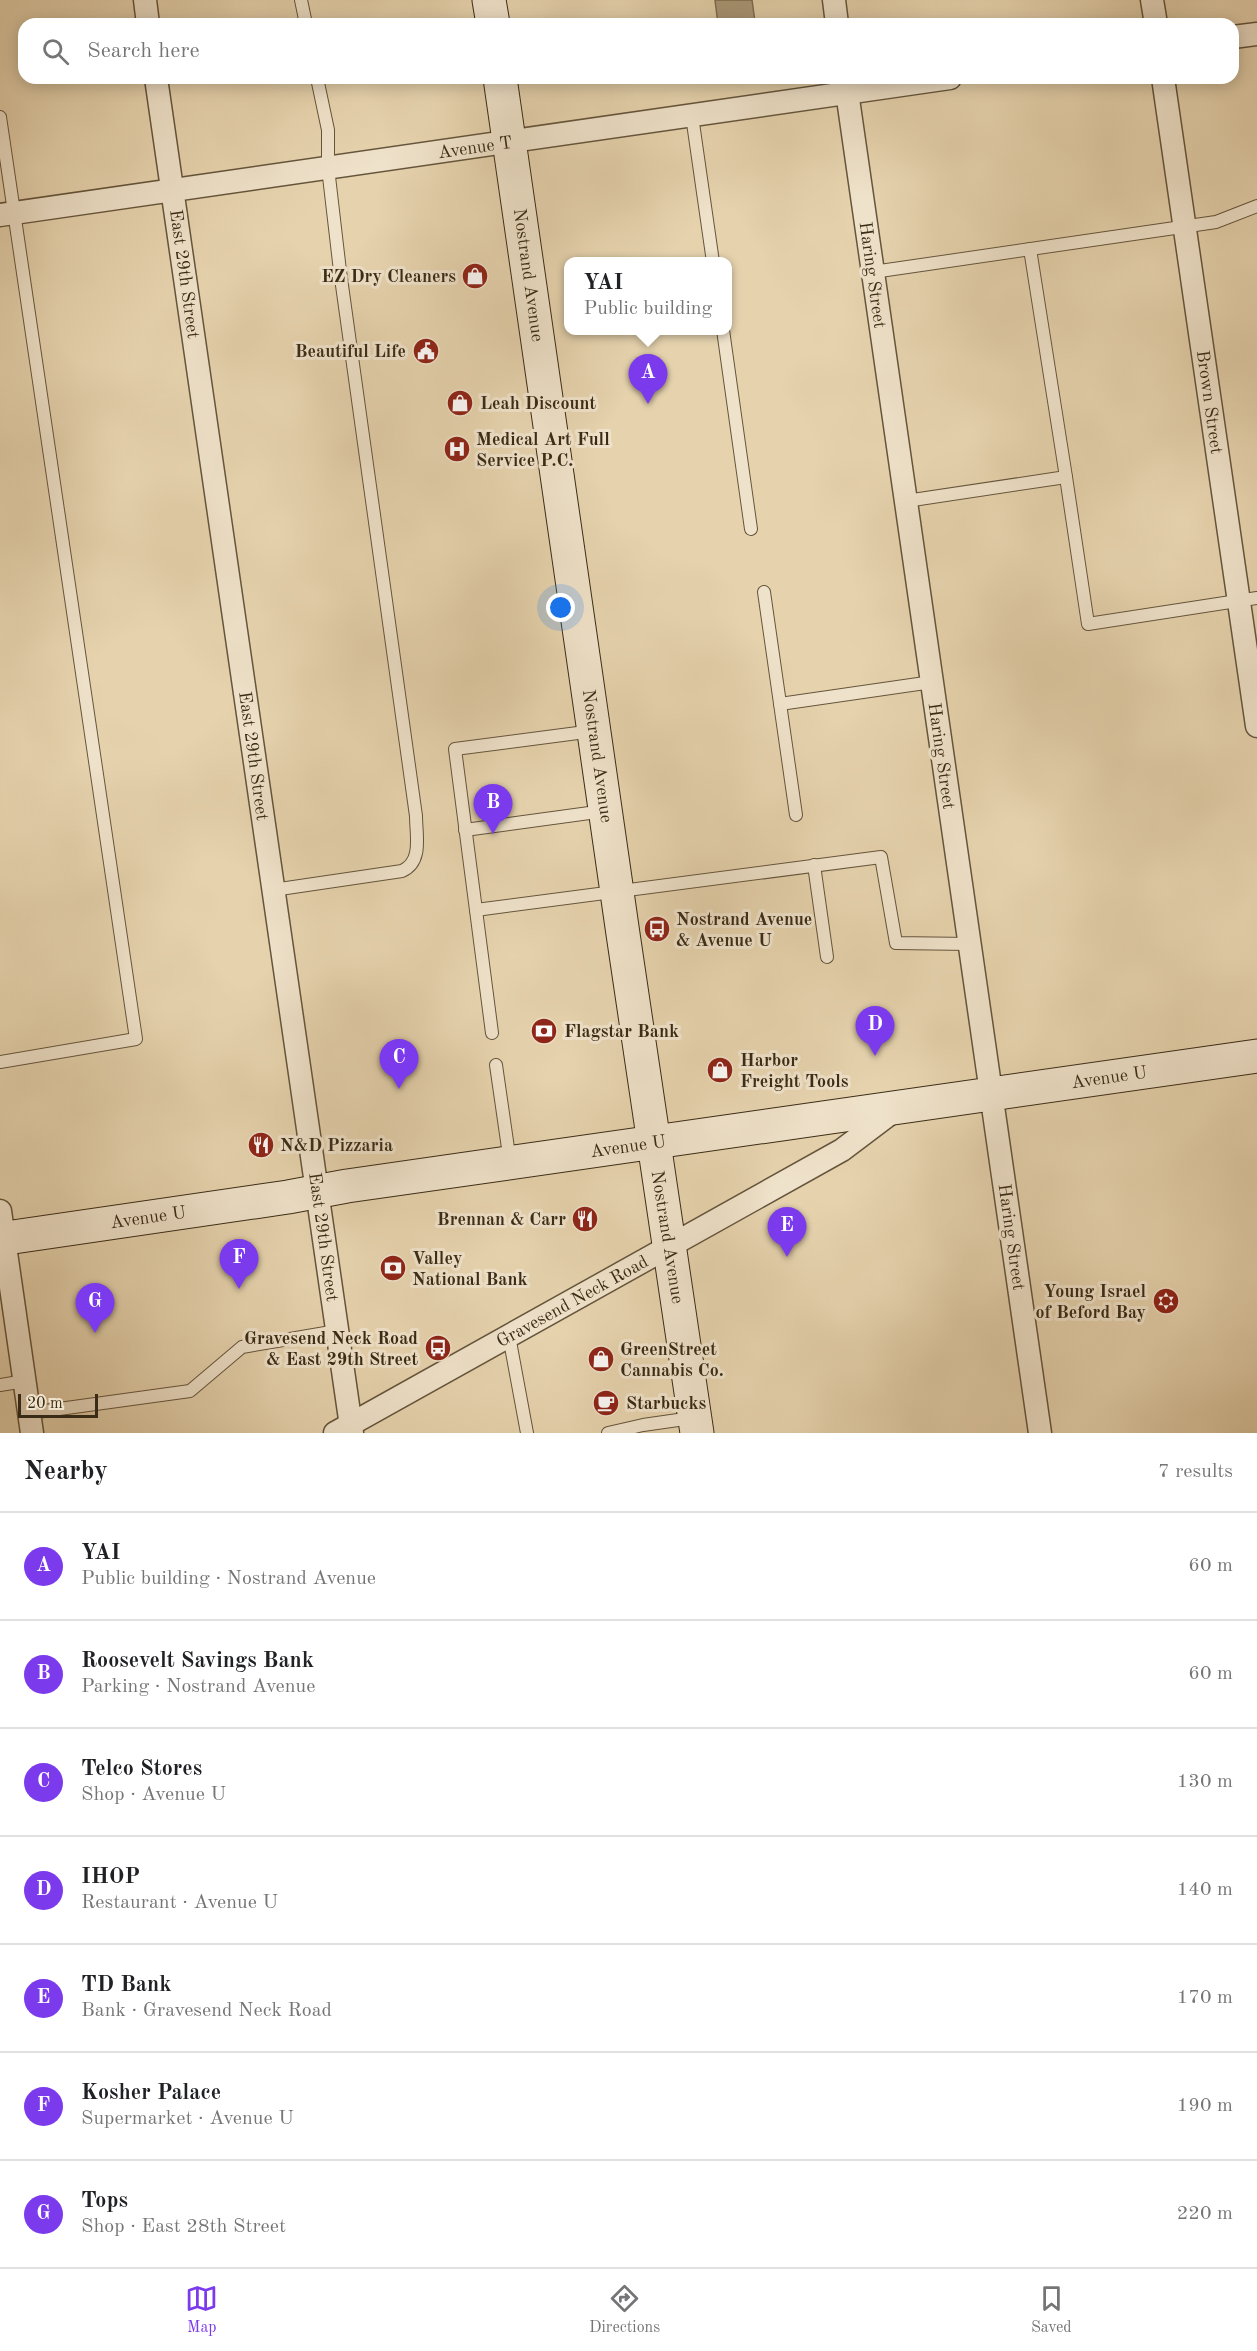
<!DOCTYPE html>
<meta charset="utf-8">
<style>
body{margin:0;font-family:"Old Standard TT",serif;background:#f6f6f6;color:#202124}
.scale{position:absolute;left:18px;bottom:15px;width:80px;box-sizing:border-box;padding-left:6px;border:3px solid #3a2b16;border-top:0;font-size:16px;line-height:21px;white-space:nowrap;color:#3a2b16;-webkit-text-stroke:4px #efe2ca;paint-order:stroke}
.you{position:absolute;left:561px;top:608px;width:21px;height:21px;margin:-15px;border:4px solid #fff;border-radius:50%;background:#1a73e8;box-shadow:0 0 0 9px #1a73e833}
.badge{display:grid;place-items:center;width:39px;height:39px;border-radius:50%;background:#7c3aed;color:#fff;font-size:20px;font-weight:700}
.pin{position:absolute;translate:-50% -50px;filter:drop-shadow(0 2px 3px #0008)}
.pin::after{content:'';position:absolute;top:32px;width:21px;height:18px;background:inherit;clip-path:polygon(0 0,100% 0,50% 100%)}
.popup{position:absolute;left:564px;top:257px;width:168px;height:78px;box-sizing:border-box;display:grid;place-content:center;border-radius:12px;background:#fff;filter:drop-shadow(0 2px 4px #0005);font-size:20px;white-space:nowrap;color:#757577}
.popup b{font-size:22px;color:#202124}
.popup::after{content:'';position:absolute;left:50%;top:100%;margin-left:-12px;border:12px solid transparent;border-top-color:#fff}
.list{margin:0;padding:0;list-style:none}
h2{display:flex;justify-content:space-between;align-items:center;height:78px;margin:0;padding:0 24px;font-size:26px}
h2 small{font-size:20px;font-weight:400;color:#757577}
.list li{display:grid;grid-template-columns:39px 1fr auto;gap:18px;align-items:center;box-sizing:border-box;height:108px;padding:0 24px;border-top:2px solid #e0e0e0}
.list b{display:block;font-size:22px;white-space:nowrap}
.list p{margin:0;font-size:20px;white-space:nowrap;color:#757577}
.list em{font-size:20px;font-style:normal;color:#757577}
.icon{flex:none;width:33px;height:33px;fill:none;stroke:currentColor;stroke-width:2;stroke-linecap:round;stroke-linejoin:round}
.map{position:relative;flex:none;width:1257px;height:1433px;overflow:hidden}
.search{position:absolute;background:#fff;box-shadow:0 3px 15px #0003;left:18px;right:18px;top:18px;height:66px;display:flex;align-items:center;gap:15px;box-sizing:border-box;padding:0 21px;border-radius:18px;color:#757577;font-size:22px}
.sheet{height:834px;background:#fff}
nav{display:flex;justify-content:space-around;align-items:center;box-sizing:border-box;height:84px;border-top:2px solid #e0e0e0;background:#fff;font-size:16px;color:#757577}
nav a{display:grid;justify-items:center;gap:3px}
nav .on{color:#7c3aed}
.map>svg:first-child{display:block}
.water{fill:#ac9a7a;stroke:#7e6e52;stroke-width:1.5}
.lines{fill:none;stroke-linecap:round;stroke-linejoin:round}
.service-casing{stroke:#65553c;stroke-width:14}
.minor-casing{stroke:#65553c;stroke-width:25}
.secondary-casing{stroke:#3a2b16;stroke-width:35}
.service{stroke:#efe2ca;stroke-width:12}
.minor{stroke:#efe2ca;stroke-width:22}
.secondary{stroke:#efe2ca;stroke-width:33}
.labels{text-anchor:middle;stroke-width:6;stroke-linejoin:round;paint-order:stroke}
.street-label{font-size:18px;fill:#3a2b16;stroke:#efe2ca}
.poi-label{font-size:18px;font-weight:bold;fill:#3a2b16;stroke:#efe2ca;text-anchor:start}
</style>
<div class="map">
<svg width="1257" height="1433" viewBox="0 0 1257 1433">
<rect width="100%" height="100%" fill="#e6d3ae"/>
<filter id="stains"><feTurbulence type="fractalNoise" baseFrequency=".00333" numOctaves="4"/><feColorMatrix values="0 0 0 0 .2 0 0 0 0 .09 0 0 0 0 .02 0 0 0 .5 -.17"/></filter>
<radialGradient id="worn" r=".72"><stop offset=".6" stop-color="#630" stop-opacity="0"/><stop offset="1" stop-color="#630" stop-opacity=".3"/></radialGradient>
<polygon class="water" points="715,0 752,0 755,22 718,24"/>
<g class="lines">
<defs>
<g id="service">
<polyline points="301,0 306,24"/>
<polyline points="692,116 713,262"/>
<polyline points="0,117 136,1039 0,1062"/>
<polyline points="873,272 1216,222 1257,206"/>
<polyline points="723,330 751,529"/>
<polyline points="1066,477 1088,624 1257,598"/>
<polyline points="906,501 1066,477 1030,249"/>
<polyline points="764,592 796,815"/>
<polyline points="780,704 932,682"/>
<polyline points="465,830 604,811"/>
<polyline points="814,865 827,957"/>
<path d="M273 890 402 871C423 862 416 835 416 816L340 271 328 168V130L317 78"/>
<polyline points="476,910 881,857 896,943 970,944"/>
<polyline points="492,1033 455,749 593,731"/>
<polyline points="496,1065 510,1162"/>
<polyline points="509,1336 527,1433"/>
<polyline points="0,1385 25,1381"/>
<polyline points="30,1413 190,1391 242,1347 337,1331"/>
<polyline points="608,1433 643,1425 692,1418"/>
</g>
<g id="minor">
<polyline points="145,0 148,24"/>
<polyline points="834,0 837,24"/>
<polyline points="1152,0 1156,24"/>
<polyline points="1233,37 1257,34"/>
<polyline points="156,78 352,1433"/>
<polyline points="845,78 1040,1433"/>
<polyline points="1163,78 1257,726"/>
<polyline points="0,215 950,78"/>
<polyline points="0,1211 32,1433"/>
<polyline points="335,1433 842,1150 895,1110"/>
</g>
<g id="secondary">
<polyline points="489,0 493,24"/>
<polyline points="500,78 623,934 697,1433"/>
<polyline points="0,1239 288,1197 347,1186 1257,1056"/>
</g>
</defs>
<use href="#service" class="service-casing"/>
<use href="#minor" class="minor-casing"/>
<use href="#secondary" class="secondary-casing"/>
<use href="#service" class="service"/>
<use href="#minor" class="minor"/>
<use href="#secondary" class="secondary"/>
</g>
<defs>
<symbol id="shop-disc" viewBox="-11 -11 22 22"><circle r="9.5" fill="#8f2418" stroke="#efe2ca"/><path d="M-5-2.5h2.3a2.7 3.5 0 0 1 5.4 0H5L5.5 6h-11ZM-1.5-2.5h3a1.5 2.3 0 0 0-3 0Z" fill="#fff"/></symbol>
<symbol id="civic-disc" viewBox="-11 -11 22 22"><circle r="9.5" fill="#8f2418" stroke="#efe2ca"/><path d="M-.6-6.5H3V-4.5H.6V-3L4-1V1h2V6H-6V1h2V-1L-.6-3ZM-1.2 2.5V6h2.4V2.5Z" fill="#fff"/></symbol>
<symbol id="hospital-disc" viewBox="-11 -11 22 22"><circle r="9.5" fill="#8f2418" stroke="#efe2ca"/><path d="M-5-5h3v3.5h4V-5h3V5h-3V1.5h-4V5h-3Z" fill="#fff"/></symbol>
<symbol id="bus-disc" viewBox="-11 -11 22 22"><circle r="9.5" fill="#8f2418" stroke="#efe2ca"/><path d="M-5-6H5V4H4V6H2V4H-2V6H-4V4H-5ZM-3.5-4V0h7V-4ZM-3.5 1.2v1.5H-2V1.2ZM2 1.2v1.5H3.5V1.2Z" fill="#fff"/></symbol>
<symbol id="bank-disc" viewBox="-11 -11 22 22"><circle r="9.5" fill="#8f2418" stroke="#efe2ca"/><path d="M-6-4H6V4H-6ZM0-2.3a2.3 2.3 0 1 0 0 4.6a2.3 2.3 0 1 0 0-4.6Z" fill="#fff"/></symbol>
<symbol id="restaurant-disc" viewBox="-11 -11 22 22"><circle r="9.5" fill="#8f2418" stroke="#efe2ca"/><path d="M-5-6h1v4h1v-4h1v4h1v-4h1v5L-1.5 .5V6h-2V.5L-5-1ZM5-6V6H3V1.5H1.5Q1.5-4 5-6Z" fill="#fff"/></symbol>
<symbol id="synagogue-disc" viewBox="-11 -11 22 22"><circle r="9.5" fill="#8f2418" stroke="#efe2ca"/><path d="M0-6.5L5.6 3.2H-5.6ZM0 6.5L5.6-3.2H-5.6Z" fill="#fff"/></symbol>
<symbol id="cafe-disc" viewBox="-11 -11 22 22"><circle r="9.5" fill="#8f2418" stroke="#efe2ca"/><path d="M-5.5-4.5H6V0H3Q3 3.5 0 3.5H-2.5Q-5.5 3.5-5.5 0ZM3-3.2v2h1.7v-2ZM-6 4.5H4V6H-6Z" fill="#fff"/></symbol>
</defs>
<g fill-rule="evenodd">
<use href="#shop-disc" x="460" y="261" width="30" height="30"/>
<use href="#civic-disc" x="411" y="336" width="30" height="30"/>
<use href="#shop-disc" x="445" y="388" width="30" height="30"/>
<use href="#hospital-disc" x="442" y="434" width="30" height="30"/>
<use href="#bus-disc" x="642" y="914" width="30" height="30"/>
<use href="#bank-disc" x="529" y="1016" width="30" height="30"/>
<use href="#shop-disc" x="705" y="1055" width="30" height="30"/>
<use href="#restaurant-disc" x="246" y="1130" width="30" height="30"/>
<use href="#restaurant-disc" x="570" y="1204" width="30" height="30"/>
<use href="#bank-disc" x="378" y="1253" width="30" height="30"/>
<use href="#synagogue-disc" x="1151" y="1286" width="30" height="30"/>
<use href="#bus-disc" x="423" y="1333" width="30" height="30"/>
<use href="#shop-disc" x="586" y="1344" width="30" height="30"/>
<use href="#cafe-disc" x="591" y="1388" width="30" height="30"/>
</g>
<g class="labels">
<g class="street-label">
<text transform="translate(475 147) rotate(-8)" y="6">Avenue T</text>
<text transform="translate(185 274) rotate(82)" y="6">East 29th Street</text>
<text transform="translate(529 275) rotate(82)" y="6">Nostrand Avenue</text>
<text transform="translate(873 275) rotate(82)" y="6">Haring Street</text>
<text transform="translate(1210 402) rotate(82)" y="6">Brown Street</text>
<text transform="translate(254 756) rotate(82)" y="6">East 29th Street</text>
<text transform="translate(598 756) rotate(82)" y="6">Nostrand Avenue</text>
<text transform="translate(942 756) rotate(82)" y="6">Haring Street</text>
<text transform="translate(1109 1077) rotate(-8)" y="6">Avenue U</text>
<text transform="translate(628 1146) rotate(-8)" y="6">Avenue U</text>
<text transform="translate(148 1217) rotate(-8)" y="6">Avenue U</text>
<text transform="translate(324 1237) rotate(82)" y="6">East 29th Street</text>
<text transform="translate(668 1237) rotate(81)" y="6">Nostrand Avenue</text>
<text transform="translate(1012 1237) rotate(82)" y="6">Haring Street</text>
<text transform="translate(572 1301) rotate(-29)" y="6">Gravesend Neck Road</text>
</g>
<g class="poi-label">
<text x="456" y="282" text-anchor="end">EZ Dry Cleaners</text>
<text x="406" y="357" text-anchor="end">Beautiful Life</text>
<text x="480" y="409">Leah Discount</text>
<text x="476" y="445">Medical Art Full<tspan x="476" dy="21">Service P.C.</tspan></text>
<text x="676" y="925">Nostrand Avenue<tspan x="676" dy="21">&amp; Avenue U</tspan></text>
<text x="564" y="1037">Flagstar Bank</text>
<text x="740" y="1066">Harbor<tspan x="740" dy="21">Freight Tools</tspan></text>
<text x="280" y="1151">N&amp;D Pizzaria</text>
<text x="566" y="1225" text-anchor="end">Brennan &amp; Carr</text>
<text x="412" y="1264">Valley<tspan x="412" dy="21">National Bank</tspan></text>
<text x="1146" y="1297" text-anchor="end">Young Israel<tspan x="1146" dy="21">of Beford Bay</tspan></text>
<text x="418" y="1344" text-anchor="end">Gravesend Neck Road<tspan x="418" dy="21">&amp; East 29th Street</tspan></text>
<text x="620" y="1355">GreenStreet<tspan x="620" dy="21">Cannabis Co.</tspan></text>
<text x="626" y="1409">Starbucks</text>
</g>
</g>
<rect width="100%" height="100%" filter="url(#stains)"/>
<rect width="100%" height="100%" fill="url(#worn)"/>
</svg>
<div class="scale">20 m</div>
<div class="you"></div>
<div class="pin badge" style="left:648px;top:404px">A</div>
<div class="popup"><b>YAI</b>Public building</div>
<div class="pin badge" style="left:493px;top:834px">B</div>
<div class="pin badge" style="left:399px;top:1089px">C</div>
<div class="pin badge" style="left:875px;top:1056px">D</div>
<div class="pin badge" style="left:787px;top:1257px">E</div>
<div class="pin badge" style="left:239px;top:1289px">F</div>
<div class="pin badge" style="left:95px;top:1333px">G</div>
<div class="search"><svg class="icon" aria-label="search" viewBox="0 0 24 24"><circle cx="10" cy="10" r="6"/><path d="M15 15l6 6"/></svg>Search here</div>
</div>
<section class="sheet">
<h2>Nearby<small>7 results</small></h2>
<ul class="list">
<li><span class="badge">A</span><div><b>YAI</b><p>Public building · Nostrand Avenue</p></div><em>60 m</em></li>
<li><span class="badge">B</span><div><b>Roosevelt Savings Bank</b><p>Parking · Nostrand Avenue</p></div><em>60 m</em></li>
<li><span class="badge">C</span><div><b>Telco Stores</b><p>Shop · Avenue U</p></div><em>130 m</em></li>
<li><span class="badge">D</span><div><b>IHOP</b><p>Restaurant · Avenue U</p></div><em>140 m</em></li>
<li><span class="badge">E</span><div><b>TD Bank</b><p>Bank · Gravesend Neck Road</p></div><em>170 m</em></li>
<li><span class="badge">F</span><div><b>Kosher Palace</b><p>Supermarket · Avenue U</p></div><em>190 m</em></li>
<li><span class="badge">G</span><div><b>Tops</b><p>Shop · East 28th Street</p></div><em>220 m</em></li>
</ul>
</section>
<nav>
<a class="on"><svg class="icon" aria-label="map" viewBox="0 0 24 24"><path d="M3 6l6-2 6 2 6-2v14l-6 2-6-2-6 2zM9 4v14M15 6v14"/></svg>Map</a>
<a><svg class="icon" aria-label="directions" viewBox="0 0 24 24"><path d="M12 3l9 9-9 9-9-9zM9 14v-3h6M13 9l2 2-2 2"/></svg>Directions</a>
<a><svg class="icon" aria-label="saved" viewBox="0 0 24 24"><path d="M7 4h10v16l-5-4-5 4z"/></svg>Saved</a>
</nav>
